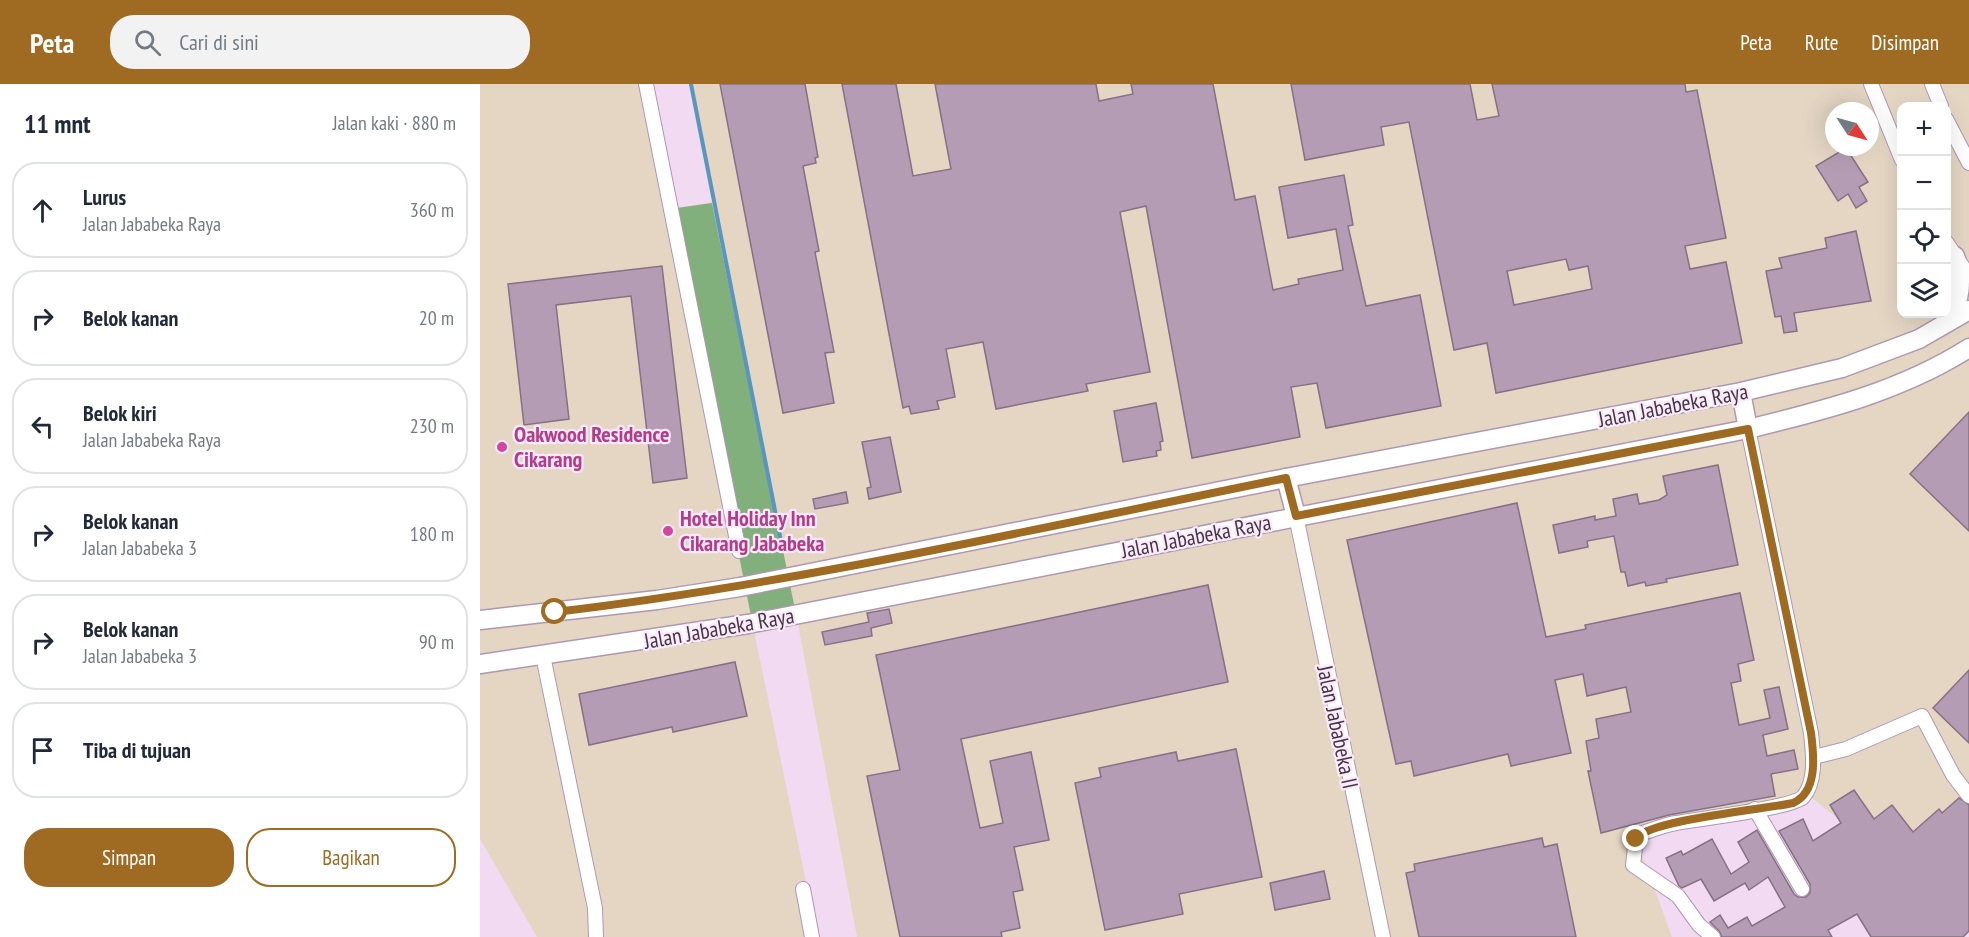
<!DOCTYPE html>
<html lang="id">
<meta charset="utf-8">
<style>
body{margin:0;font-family:"PT Sans Narrow",sans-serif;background:#f2f2f3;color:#1f2937}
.controls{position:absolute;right:18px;top:18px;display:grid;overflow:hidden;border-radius:12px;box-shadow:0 6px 24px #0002}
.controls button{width:54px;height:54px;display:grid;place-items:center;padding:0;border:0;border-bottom:2px solid #e0e1e3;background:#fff;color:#1f2937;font:30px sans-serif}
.compass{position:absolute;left:1345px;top:18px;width:54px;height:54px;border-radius:50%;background:#fff;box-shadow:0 6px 24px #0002;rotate:126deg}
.stop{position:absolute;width:18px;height:18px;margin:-14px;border:4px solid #9f6a22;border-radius:50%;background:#fff}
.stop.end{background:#9f6a22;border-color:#fff;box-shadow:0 2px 6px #0008}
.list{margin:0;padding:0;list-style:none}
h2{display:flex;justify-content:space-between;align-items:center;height:78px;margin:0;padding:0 24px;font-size:26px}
h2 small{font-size:20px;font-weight:400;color:#747a83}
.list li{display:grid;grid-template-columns:39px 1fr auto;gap:18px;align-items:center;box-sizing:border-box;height:96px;margin:0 12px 12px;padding:0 12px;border:2px solid #e0e1e3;border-radius:24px}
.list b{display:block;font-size:22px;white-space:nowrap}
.list p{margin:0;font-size:20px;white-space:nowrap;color:#747a83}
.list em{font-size:20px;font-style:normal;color:#747a83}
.actions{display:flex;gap:12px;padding:18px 24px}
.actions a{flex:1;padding:14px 0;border:2px solid #9f6a22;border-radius:24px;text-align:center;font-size:21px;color:#9f6a22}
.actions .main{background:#9f6a22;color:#fff}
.icon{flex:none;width:33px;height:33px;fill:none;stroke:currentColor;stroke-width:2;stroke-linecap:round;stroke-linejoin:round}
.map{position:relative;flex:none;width:1489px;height:853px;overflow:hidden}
header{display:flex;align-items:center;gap:36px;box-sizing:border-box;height:84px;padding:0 30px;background:#9f6a22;color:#fff}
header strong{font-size:28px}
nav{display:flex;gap:33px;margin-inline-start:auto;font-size:21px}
.search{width:420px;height:54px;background:#f2f2f3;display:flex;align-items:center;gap:15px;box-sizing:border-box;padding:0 21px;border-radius:24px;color:#747a83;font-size:22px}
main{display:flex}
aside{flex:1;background:#fff}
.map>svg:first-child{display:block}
.industrial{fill:#e5d6c4;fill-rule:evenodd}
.forest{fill:#81b07d}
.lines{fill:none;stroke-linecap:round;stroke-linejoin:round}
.stream{stroke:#5996bf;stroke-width:4}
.building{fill:#b49db4;stroke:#857085;stroke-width:1.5;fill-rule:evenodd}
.minor-casing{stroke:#af98af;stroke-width:16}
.major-casing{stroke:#af98af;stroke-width:21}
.minor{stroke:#fff;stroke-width:14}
.major{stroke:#fff;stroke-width:18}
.route{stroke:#9f6a22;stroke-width:8}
.hotel-dot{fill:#d1479c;stroke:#fce9fc;stroke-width:2}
.labels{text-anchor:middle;stroke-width:4.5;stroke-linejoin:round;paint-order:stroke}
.street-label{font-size:22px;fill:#413841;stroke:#fce9fc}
.hotel-label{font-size:22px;font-weight:bold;fill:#b23c85;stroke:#fce9fc;text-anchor:start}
</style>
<header>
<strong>Peta</strong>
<div class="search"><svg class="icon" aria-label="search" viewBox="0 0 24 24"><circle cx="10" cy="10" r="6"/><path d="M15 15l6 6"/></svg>Cari di sini</div>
<nav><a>Peta</a><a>Rute</a><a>Disimpan</a></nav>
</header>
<main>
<aside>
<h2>11 mnt<small>Jalan kaki · 880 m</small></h2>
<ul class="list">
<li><svg class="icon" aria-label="ahead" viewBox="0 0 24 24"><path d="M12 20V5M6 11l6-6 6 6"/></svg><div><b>Lurus</b><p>Jalan Jababeka Raya</p></div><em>360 m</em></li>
<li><svg class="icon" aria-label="right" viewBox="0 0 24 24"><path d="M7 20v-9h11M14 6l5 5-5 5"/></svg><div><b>Belok kanan</b></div><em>20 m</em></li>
<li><svg class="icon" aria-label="left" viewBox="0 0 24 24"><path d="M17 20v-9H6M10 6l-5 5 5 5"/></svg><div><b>Belok kiri</b><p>Jalan Jababeka Raya</p></div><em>230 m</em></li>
<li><svg class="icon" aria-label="right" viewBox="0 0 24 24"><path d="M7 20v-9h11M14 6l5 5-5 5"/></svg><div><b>Belok kanan</b><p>Jalan Jababeka 3</p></div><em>180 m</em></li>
<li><svg class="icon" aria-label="right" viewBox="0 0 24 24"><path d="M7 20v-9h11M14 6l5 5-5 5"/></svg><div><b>Belok kanan</b><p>Jalan Jababeka 3</p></div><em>90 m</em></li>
<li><svg class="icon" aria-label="arrive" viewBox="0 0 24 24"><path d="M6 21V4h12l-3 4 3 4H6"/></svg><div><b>Tiba di tujuan</b></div></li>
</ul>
<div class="actions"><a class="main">Simpan</a><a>Bagikan</a></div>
</aside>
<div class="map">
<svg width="1489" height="853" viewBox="0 0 1489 853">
<rect width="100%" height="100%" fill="#f2daf2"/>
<path class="industrial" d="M0 0H160L191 125 232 118 209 0H1489V839L1322 706 1317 711 1154 748 1192 853H377L317 535 274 547 335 841 334 853H57L0 755ZM1422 22H1466V230H1422ZM1354 27H1390V63H1354Z"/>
<polygon class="forest" points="232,119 317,535 274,547 190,125"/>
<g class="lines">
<polyline class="stream" points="211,0 302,462"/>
</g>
<g class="building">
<polygon points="240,0 325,0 338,73 335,74 336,79 323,82 339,167 335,168 354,268 345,269 354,319 303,329"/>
<polygon points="362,0 416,0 433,92 471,85 455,0 616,0 619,17 653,10 651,0 733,0 755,116 775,112 793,206 819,200 818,195 863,186 856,145 808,154 799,103 864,91 873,141 868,142 886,222 940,211 961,322 846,344 837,299 811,303 820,353 712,374 666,122 640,128 670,288 606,300 608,307 516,325 503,258 466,265 475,313 457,317 459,325 431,330 429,322 423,324"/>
<path d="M811 0H990L997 36 1019 32 1012 0H1205L1206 8 1217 6 1246 154 1205 162 1210 185 1246 178 1262 259 1016 309 1007 259 974 266 929 38 901 43 904 61 825 76ZM1086 175 1089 186 1108 182 1112 205 1034 221 1027 187Z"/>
<polygon points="1366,64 1388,98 1379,103 1387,117 1376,124 1368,110 1358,117 1336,82"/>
<polygon points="1376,147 1391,217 1314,229 1317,247 1304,249 1301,232 1295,233 1286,187 1302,184 1299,174 1347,164 1345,154"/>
<polygon points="182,182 207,394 173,399 151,212 76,221 89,335 44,341 28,200"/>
<polygon points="676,319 683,357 680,358 681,366 676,367 677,372 643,378 634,327"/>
<polygon points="1489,328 1489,447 1430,390"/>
<polygon points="410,353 421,408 389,415 387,404 391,403 382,358"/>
<polygon points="1238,381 1258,481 1186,495 1187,498 1166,502 1165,498 1148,502 1145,488 1141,488 1134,452 1107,457 1108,463 1079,469 1073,441 1115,432 1115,436 1136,432 1133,415 1157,410 1159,420 1179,416 1187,411 1183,392"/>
<polygon points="366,408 368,419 335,425 333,415"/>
<polygon points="1037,419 1066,553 1106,545 1105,541 1260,509 1274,576 1258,580 1261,597 1251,599 1259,641 1290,634 1284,606 1299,603 1308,645 1283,651 1287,672 1314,666 1318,685 1291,690 1295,712 1189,731 1121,749 1108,687 1111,687 1106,657 1119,654 1116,635 1151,628 1146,603 1107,612 1103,590 1075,596 1091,669 1031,682 1028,670 934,692 931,677 916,680 867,456"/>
<polygon points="728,501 748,598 481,655 500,744 523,739 510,677 551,668 569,756 534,763 543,806 533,808 540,844 521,848 522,853 420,853 387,692 420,686 396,571"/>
<polygon points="409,525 412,539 391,544 392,552 345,561 342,548 389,538 387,529"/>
<polygon points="255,578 267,632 193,648 192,643 109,661 99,610"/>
<polygon points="1489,586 1489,659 1453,624"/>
<polygon points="756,665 782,793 699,810 703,830 625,846 595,699 621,693 619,684 696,668 698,677"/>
<polygon points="1374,706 1394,735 1412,721 1433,748 1459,725 1462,729 1479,714 1489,721 1489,847 1483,853 1391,853 1377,830 1348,846 1352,853 1242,853 1239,847 1230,838 1240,831 1248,844 1267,833 1272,842 1305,823 1288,793 1269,806 1265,799 1234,817 1221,795 1202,804 1199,802 1186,774 1201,767 1203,771 1232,755 1251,790 1269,778 1258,758 1277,746 1314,810 1318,813 1326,813 1330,809 1330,800 1299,747 1323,735 1333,757 1361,739 1350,721"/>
<polygon points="1062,754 1064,763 1077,760 1096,853 939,853 926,789 935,787 934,780"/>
<polygon points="844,787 850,815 795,826 790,799"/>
</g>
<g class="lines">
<defs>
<g id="minor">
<polyline points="166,0 259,467"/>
<polyline points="1391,0 1422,76"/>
<polyline points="1452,0 1461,22"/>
<polyline points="1466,35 1489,79"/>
<polyline points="1466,158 1489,192"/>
<polyline points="816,432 903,853"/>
<polyline points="63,572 115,824 116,853"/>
<polyline points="1334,673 1366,665 1442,632 1473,691 1489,712"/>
<polyline points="1275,725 1322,805"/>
<polyline points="323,805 332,853"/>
<path d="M1233 853 1219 841 1198 812 1153 781 1156 755 1160 750C1172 746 1184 741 1196 739 1218 735 1312 724 1323 713 1337 697 1333 668 1331 649L1268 345"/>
</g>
<g id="major">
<path d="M1466 238C1482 217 1483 196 1475 172"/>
<polyline points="1261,308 1268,345"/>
<polyline points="806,394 816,432"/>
<polyline points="0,536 177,516 260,503 806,394 1261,308 1362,284 1439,255 1489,226"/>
<path d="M0 580 268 540 1268 345C1346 326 1421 307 1489 264"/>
</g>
</defs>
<use href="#minor" class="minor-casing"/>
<use href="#major" class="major-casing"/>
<use href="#minor" class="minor"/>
<use href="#major" class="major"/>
</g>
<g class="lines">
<path class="route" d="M75 528C321 499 563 443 806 394L816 432 1268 345 1331 649C1334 672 1338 708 1313 719 1286 725 1167 736 1156 755"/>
</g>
<g class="hotel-dot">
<circle cx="22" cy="363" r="6"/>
<circle cx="188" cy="447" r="6"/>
</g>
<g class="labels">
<g class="street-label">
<text transform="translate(1193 321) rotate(-11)" y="8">Jalan Jababeka Raya</text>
<text transform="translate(716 452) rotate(-11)" y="8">Jalan Jababeka Raya</text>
<text transform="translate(239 544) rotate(-10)" y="8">Jalan Jababeka Raya</text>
<text transform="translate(858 643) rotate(78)" y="8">Jalan Jababeka II</text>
</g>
<g class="hotel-label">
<text x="34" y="358">Oakwood Residence<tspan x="34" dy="25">Cikarang</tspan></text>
<text x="200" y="442">Hotel Holiday Inn<tspan x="200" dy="25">Cikarang Jababeka</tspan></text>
</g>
</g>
</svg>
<div class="controls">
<button>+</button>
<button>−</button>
<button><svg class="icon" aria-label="locate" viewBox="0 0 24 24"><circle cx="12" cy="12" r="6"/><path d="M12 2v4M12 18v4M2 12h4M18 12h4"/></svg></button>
<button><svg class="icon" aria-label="layers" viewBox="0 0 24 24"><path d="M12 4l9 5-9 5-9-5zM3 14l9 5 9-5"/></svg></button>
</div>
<svg class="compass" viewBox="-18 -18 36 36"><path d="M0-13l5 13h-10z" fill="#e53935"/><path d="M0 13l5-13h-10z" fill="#747a83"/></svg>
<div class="stop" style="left:75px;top:528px"></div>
<div class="stop end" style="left:1156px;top:755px"></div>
</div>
</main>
